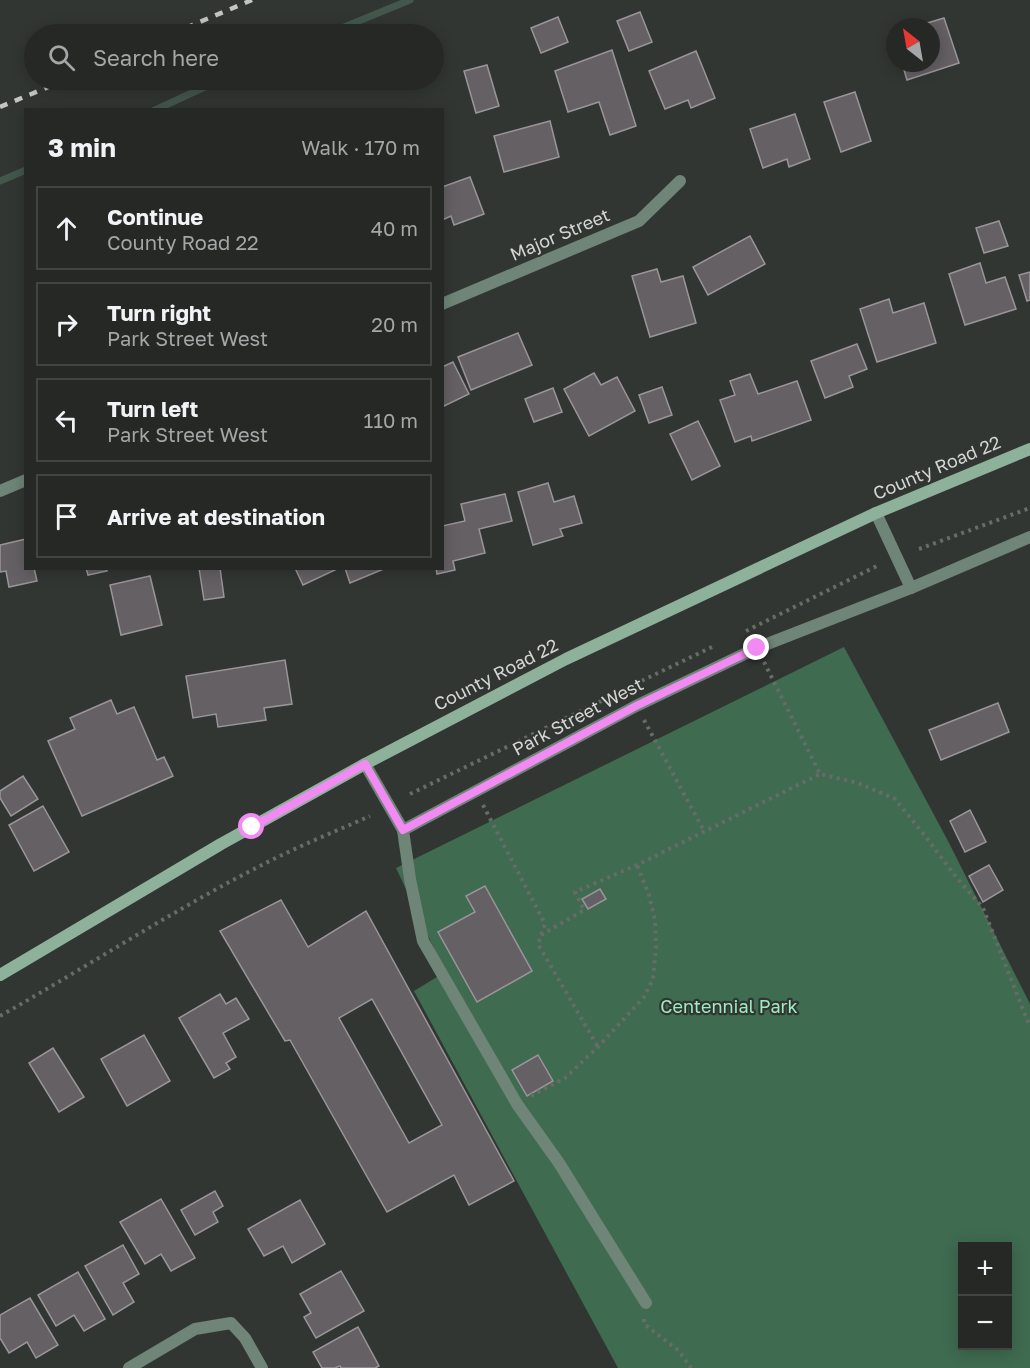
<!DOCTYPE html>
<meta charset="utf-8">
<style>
body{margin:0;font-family:"Golos Text",sans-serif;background:#2e302e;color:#f1f3f6}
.controls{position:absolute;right:18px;bottom:18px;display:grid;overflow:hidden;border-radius:0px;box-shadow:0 3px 15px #0003}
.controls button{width:54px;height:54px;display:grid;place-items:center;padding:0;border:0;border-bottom:2px solid #424443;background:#262826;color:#f1f3f6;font:30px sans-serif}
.compass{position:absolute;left:886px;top:18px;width:54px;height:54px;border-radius:50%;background:#262826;box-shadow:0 3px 15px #0003;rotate:329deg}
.stop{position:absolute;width:18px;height:18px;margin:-14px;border:4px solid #f28af3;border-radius:50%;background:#fff}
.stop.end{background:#f28af3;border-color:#fff;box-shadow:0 2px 6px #0008}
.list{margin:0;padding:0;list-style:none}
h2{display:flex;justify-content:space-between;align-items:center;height:78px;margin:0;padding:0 24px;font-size:26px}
h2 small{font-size:20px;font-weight:400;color:#a4a6a7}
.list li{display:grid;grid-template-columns:39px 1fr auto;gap:18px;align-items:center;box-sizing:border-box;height:84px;margin:0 12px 12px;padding:0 12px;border:2px solid #424443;border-radius:0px}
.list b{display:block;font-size:22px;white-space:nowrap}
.list p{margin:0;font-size:20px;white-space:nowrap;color:#a4a6a7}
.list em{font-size:20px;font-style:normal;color:#a4a6a7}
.icon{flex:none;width:33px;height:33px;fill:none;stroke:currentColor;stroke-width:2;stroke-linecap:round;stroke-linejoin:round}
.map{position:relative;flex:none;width:1030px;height:1368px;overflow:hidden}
.search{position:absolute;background:#262826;box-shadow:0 3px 15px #0003;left:24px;top:24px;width:420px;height:66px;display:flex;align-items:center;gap:15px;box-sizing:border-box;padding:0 21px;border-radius:33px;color:#a4a6a7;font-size:22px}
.panel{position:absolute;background:#262826;box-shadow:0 3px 15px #0003;left:24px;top:108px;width:420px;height:462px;border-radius:0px}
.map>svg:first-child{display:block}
.green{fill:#3f6b51;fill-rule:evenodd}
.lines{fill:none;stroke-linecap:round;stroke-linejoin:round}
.stream{stroke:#43574c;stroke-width:7}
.building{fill:#646064;stroke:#9a959a;stroke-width:1.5;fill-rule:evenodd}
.path{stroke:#686c69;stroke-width:4;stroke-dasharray:3 4.5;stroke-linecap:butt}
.lane{stroke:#6e8577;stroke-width:12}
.street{stroke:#6e8577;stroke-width:12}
.secondary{stroke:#8eb19b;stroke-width:12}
.rail{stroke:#c2c5c3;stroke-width:4.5;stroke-dasharray:8 8;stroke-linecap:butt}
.route{stroke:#f28af3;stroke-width:8}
.labels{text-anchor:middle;stroke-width:4.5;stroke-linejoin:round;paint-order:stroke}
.street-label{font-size:18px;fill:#d3d6d4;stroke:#323633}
.park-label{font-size:18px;fill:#9cedbd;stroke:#323633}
</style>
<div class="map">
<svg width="1030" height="1368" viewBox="0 0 1030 1368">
<rect width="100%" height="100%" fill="#323633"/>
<path class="green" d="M844 647 948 841 1030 1004V1368H618L414 991 445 972 396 868ZM962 1246H1008V1346H962Z"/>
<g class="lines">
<g class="stream">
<polyline points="327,34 410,0"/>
<polyline points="155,110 220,80"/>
<polyline points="0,181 26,170"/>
</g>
</g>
<g class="building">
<polygon points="640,12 652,42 629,51 617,21"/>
<polygon points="558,17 568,42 541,53 531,28"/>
<polygon points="944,18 959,63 907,80 902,63 931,63 931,27 914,27"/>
<polygon points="612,50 636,126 610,135 599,102 568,112 555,71"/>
<polygon points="696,51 715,98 691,108 688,100 665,109 649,71"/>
<polygon points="487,65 499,106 476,113 464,71"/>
<polygon points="855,92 871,141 841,152 824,102"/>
<polygon points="795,114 810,159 789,167 787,159 763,168 750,129"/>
<polygon points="550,121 559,157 504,172 494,136"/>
<polygon points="470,177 484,214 454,225 451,216 442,220 442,187"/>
<polygon points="999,221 1008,246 984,253 976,228"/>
<polygon points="750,236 765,264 708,295 693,267"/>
<polygon points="980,263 986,283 1005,277 1016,309 965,325 949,274"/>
<polygon points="657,269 661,282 683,276 696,323 650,337 632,276"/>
<polygon points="1030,272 1030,300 1027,301 1019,275"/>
<polygon points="889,299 893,313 924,303 936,343 877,362 860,309"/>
<polygon points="518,333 532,365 471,390 458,357"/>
<polygon points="857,344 867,369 849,376 853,387 825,398 811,361"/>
<polygon points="453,362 469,394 442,407 442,367"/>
<polygon points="594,373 601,385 617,377 635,411 589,436 564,389"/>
<polygon points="750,374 758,394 797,381 811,420 752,441 751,436 735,442 720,400 735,395 730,381"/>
<polygon points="662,387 672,415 649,423 639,395"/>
<polygon points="553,388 562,412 534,422 525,399"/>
<polygon points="698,421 720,466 692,480 670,434"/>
<polygon points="548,483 554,502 574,496 582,523 560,529 563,536 533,545 518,492"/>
<polygon points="505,494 512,521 479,529 485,553 453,561 455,570 437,574 436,568 442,568 442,526 465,521 461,504"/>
<polygon points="26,539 26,568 34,568 37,581 9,587 6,571 0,572 0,545"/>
<polygon points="86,568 107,568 107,571 88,575"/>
<polygon points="199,568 220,568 224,597 204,600"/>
<polygon points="295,568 337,568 337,569 303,585"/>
<polygon points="345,568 386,568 350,583"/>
<polygon points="150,576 162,625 121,635 110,585"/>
<polygon points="285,660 292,704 264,708 266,720 218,727 216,714 193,718 186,676"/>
<polygon points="111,700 117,714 134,707 157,760 164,757 173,776 82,816 48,741 75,729 70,718"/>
<polygon points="998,703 1009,732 941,760 929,730"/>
<polygon points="23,776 38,799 11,816 0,798 0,791"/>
<polygon points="43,806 69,852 34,871 9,825"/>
<polygon points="970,810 986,842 965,852 950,821"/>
<polygon points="989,865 1003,890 983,902 969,876"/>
<polygon points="485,886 532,971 477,1002 438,932 475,912 466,896"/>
<polygon points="600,889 606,899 588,909 582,899"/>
<path d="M281 900 308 947 366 911 514 1181 469 1205 454 1175 387 1212 290 1040 285 1041 220 931ZM372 999 442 1125 409 1143 339 1018Z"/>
<polygon points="220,994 226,1004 236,998 249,1019 223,1033 236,1057 226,1063 230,1069 214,1078 179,1018"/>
<polygon points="144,1035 170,1081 127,1106 101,1059"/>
<polygon points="53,1048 84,1097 59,1112 29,1063"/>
<polygon points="538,1055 553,1081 527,1096 512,1070"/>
<polygon points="215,1191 223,1206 213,1212 218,1222 195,1235 181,1210"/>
<polygon points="161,1199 195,1258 171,1271 161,1254 145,1264 120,1222"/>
<polygon points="300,1200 325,1244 292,1263 283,1246 264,1256 248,1229"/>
<polygon points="123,1245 139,1274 123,1283 134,1302 113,1315 85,1266"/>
<polygon points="341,1271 364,1311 316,1338 304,1317 311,1313 300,1294"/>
<polygon points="78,1272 105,1319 84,1331 74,1315 56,1326 38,1295"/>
<polygon points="30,1298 58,1345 36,1358 27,1342 9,1353 0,1338 0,1315"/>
<polygon points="358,1327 379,1366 375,1368 341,1368 340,1366 335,1368 322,1368 313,1352"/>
</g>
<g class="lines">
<g class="path">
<polyline points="919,549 1030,508"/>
<polyline points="746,631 877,566"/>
<polyline points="764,662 820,774 858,783 895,799 926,837 956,877 983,908 1030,1027"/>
<polyline points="635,684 712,647"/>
<polyline points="644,720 704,831"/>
<polyline points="410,794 628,688"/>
<polyline points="483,805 545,924 538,944 598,1047"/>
<polyline points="541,935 584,910 575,892 637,865 820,774"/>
<path d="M0 1016C94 963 185 902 282 855 311 841 341 829 370 816"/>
<polyline points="531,1096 565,1078 598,1047 644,997 653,979 656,947 655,920 649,895 637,865"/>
<polyline points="644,1319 644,1324 679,1351 691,1368"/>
</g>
<polyline class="lane" points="403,830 410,879 423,941 517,1104 559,1163 646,1303"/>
<g class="street">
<polyline points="442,304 639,221 680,181"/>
<polyline points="0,491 26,480"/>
<polyline points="876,513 911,588"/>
<polyline points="365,764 403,830 636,706 757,648 911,588 1030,537"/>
<polyline points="129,1368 195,1329 231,1323 245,1338 262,1368"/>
</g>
<polyline class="secondary" points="0,975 221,844 365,764 566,659 876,513 1030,449"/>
<g class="rail">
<polyline points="171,34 252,0"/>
<polyline points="0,107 65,80"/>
</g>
</g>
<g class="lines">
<polyline class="route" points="252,827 365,764 403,830 636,706 757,648"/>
</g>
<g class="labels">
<g class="street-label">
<text transform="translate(560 235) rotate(-23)" y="6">Major Street</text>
<text transform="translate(937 468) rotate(-23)" y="6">County Road 22</text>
<text transform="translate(496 675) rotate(-27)" y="6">County Road 22</text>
<text transform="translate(578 717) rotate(-28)" y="6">Park Street West</text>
</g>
<g class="park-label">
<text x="729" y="1013">Centennial Park</text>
</g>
</g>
</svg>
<div class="controls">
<button>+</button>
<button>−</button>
</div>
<svg class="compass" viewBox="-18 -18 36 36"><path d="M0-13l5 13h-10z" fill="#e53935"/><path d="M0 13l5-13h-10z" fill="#a4a6a7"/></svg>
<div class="stop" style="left:252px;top:827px"></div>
<div class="stop end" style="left:757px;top:648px"></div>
<div class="search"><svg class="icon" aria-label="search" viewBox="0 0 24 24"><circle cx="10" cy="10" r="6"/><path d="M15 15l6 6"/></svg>Search here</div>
<section class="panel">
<h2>3 min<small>Walk · 170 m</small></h2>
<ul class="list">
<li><svg class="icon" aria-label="ahead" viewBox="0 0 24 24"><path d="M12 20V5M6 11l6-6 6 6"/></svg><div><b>Continue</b><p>County Road 22</p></div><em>40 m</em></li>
<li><svg class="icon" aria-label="right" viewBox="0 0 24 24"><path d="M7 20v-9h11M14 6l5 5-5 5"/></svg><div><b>Turn right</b><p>Park Street West</p></div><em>20 m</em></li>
<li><svg class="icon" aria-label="left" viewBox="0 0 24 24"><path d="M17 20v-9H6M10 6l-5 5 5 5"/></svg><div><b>Turn left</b><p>Park Street West</p></div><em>110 m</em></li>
<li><svg class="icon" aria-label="arrive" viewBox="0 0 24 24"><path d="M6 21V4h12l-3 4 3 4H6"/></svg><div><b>Arrive at destination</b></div></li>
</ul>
</section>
</div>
